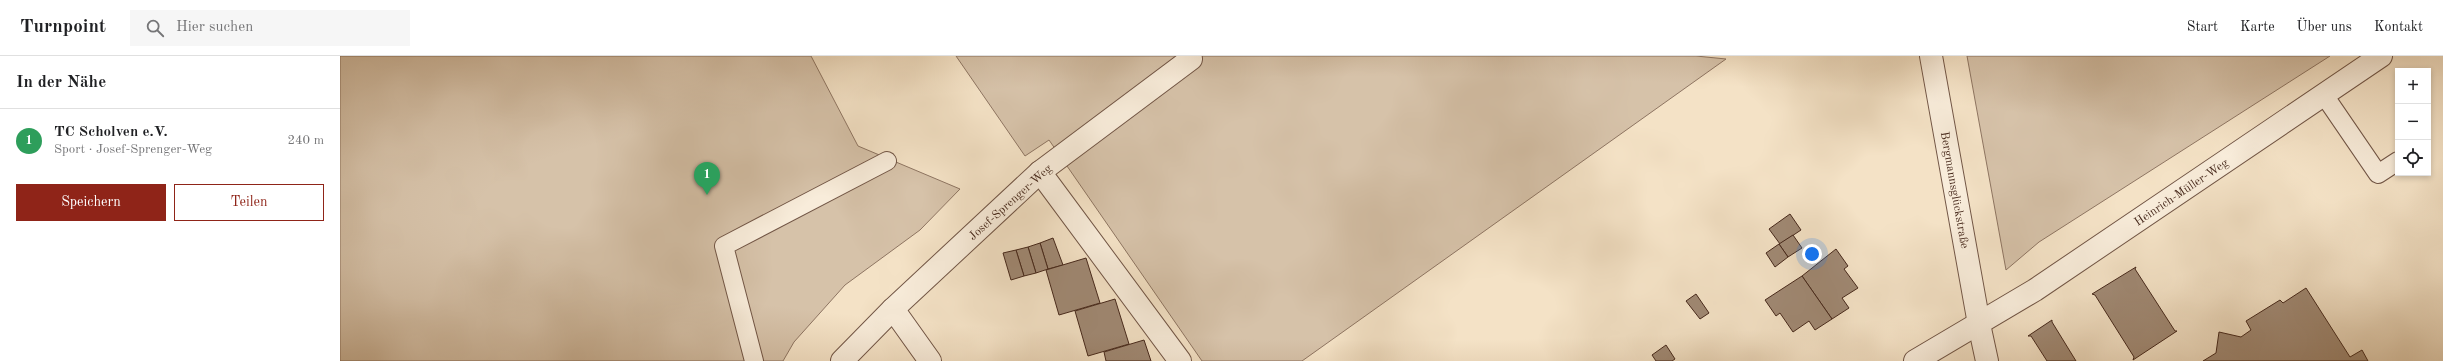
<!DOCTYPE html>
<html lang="de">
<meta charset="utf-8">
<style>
body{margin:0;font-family:"Old Standard TT",serif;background:#f6f6f6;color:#202124}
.controls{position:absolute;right:12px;top:12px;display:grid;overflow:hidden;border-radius:0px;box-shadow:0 2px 6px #0003}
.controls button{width:36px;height:36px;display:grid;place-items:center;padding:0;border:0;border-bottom:1px solid #e0e0e0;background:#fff;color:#202124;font:20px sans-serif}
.you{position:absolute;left:1472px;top:198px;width:14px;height:14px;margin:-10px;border:3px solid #fff;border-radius:50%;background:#1a73e8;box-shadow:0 0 0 6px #1a73e833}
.badge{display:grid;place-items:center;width:26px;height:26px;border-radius:50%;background:#8f2418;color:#fff;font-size:13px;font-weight:700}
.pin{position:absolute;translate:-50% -33px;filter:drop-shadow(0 1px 2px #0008)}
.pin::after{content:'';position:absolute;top:21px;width:14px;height:12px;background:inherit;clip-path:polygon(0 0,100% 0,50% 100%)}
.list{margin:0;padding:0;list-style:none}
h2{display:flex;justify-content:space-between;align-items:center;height:52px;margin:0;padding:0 16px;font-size:17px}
h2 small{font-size:13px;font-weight:400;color:#757577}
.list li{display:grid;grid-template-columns:26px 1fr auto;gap:12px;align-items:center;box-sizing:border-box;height:64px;padding:0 16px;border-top:1px solid #e0e0e0}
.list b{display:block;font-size:15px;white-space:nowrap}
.list p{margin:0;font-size:13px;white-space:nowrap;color:#757577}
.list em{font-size:13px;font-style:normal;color:#757577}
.actions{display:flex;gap:8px;padding:12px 16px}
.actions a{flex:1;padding:9px 0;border:1px solid #8f2418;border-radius:0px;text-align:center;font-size:14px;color:#8f2418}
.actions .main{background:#8f2418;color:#fff}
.icon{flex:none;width:22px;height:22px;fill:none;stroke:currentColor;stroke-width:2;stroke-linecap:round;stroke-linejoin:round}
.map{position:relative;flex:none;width:2103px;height:305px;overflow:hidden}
header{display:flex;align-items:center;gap:24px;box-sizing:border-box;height:56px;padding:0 20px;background:#fff;border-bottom:1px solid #e0e0e0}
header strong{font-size:19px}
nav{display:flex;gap:22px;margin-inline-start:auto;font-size:14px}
.search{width:280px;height:36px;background:#f6f6f6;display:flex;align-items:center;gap:10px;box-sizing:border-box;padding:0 14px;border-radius:0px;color:#757577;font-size:15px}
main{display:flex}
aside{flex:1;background:#fff}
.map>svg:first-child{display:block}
.green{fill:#d6c2a9;stroke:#8e7562}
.building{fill:#a08974;stroke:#46281b}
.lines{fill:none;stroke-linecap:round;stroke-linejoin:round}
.lane-casing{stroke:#725646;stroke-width:20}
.street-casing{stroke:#725646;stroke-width:24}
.lane{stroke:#f8ecda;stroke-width:18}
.street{stroke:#f8ecda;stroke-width:22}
.labels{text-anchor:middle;stroke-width:4;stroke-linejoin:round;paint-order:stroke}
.street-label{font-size:12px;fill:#46281b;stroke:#f8ecda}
</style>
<header>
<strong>Turnpoint</strong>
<div class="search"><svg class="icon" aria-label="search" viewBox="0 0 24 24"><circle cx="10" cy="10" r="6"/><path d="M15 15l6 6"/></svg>Hier suchen</div>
<nav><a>Start</a><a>Karte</a><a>Über uns</a><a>Kontakt</a></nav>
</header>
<main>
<aside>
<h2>In der Nähe<small></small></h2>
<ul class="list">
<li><span class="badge" style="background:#2e9e5b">1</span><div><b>TC Scholven e.V.</b><p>Sport · Josef-Sprenger-Weg</p></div><em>240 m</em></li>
</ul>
<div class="actions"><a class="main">Speichern</a><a>Teilen</a></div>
</aside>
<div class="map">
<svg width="2103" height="305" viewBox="0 0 2103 305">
<rect width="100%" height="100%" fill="#f4e2c6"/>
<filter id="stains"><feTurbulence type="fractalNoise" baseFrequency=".005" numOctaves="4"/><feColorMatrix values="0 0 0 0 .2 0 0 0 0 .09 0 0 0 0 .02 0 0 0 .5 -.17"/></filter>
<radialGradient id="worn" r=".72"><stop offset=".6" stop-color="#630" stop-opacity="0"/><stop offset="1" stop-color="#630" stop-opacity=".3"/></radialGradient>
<g class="green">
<polygon points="0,0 471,0 518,90 620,133 580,174 505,229 454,286 443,305 0,305"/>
<polygon points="616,0 1356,0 1386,3 962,305 862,305 709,84 685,100"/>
<polygon points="1627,0 1990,0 1699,186 1666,214"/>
</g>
<g class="building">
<polygon points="1450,158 1461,174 1440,188 1429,173"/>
<polygon points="1453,179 1462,192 1448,201 1439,188"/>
<polygon points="713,182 723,209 708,213 700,187"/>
<polygon points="700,187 708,213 696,217 688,191"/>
<polygon points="1439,188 1448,201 1435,211 1426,197"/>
<polygon points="688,191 696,217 684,220 676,194"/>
<polygon points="1496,193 1508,210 1504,213 1518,232 1502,242 1509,252 1492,263 1462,220"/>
<polygon points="676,194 684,220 671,224 663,197"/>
<polygon points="746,202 760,247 719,259 706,214"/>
<polygon points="1796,211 1795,213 1835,275 1837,275 1793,304 1794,301 1755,239 1752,238"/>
<polygon points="1462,220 1492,263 1475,274 1469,265 1453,276 1440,257 1436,260 1425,244"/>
<polygon points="1966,232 2010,301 2022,294 2028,305 1863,305 1876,297 1879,276 1901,281 1911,274 1906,265 1940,244 1943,247"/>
<polygon points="1356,238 1369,257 1360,263 1346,245"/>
<polygon points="775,243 789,288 748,300 735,255"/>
<polygon points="1712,264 1712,266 1736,305 1707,305 1691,280 1688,280"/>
<polygon points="804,284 811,305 766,305 764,296"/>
<polygon points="1326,289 1335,303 1332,305 1316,305 1312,299"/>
</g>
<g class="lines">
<defs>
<g id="lane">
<polyline points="1984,39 2038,118 2058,105"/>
<polyline points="414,305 384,190 547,105"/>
</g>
<g id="street">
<polyline points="1591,0 1639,268 1647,305"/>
<polyline points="700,116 840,305"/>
<polyline points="553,253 590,305"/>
<polyline points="502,305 553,253 700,116 851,3"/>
<polyline points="1575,305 1695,234 2041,0"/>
</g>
</defs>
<use href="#lane" class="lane-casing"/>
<use href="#street" class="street-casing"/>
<use href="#lane" class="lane"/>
<use href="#street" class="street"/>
</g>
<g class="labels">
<g class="street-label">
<text transform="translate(1615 134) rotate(80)" y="4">Bergmannsglückstraße</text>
<text transform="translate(1841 136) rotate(-34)" y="4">Heinrich-Müller-Weg</text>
<text transform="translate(670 146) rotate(-42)" y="4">Josef-Sprenger-Weg</text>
</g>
</g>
<rect width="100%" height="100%" filter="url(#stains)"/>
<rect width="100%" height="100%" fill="url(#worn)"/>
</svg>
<div class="controls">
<button>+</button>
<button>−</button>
<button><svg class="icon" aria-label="locate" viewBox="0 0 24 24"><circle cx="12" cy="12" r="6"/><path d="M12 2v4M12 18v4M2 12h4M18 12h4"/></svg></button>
</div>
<div class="you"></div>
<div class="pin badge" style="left:367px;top:139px;background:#2e9e5b">1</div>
</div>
</main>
